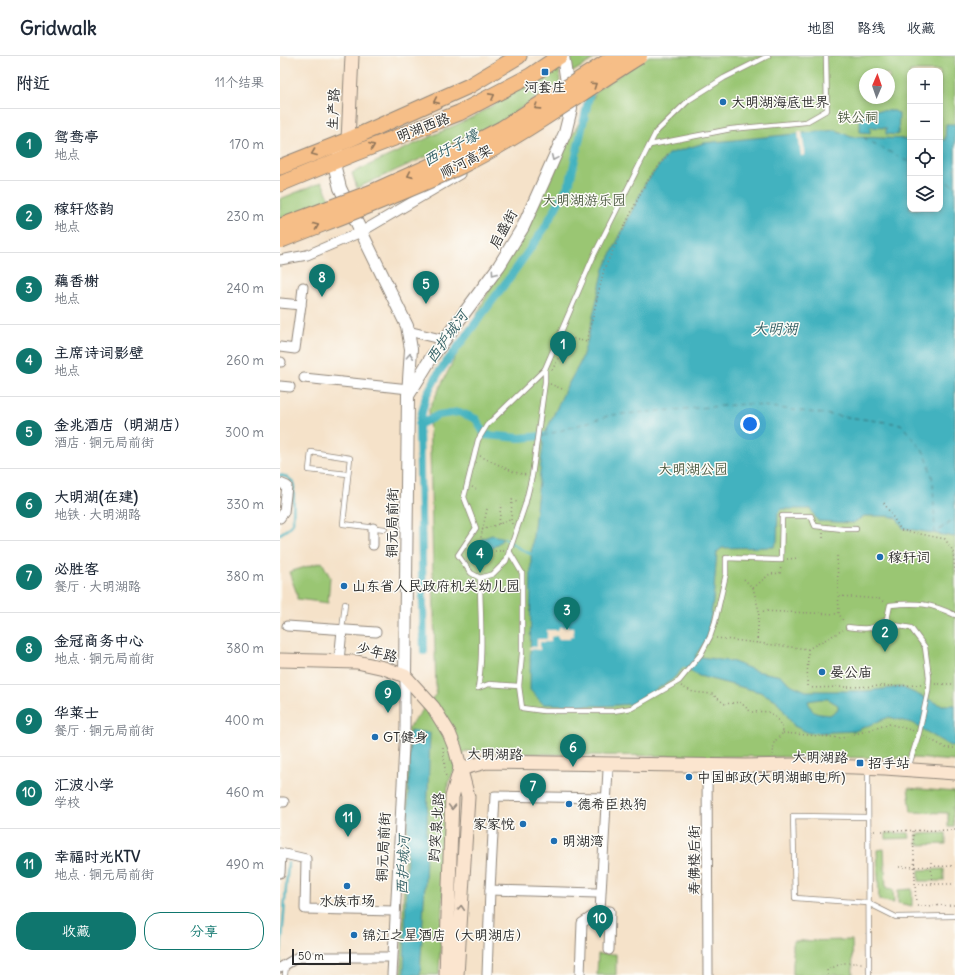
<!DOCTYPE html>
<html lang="zh">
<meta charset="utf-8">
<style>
body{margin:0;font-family:Delius,"LXGW WenKai TC",sans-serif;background:#f2f2f3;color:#1f2937}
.controls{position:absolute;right:12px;top:12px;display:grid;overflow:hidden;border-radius:8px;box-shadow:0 2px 6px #0003}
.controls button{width:36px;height:36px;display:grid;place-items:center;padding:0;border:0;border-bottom:1px solid #e0e1e3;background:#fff;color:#1f2937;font:20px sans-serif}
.compass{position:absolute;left:579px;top:12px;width:36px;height:36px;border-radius:50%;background:#fff;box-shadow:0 2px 6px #0003;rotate:2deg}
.scale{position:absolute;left:12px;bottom:10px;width:59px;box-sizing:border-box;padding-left:4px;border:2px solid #2b2b2b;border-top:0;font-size:11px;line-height:14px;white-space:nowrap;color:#2b2b2b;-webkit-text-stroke:3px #fdfcf7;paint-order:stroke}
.you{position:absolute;left:470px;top:368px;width:14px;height:14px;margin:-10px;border:3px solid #fff;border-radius:50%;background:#1a73e8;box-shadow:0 0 0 6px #1a73e833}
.badge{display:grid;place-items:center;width:26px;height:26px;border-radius:50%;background:#0f766e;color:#fff;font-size:13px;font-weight:700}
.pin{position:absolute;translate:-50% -33px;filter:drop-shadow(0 1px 2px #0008)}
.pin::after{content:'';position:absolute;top:21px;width:14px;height:12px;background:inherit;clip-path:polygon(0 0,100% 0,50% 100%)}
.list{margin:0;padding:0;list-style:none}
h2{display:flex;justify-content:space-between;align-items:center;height:52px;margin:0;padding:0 16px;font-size:17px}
h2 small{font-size:13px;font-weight:400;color:#747a83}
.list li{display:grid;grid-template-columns:26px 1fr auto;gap:12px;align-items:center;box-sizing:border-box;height:72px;padding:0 16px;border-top:1px solid #e0e1e3}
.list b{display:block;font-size:15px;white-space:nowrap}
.list p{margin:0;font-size:13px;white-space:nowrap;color:#747a83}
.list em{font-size:13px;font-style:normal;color:#747a83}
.actions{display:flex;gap:8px;padding:12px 16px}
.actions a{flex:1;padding:9px 0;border:1px solid #0f766e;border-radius:16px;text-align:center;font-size:14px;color:#0f766e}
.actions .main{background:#0f766e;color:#fff}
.icon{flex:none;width:22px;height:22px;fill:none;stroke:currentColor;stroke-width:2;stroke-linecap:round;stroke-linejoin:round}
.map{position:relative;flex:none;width:675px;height:919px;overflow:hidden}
header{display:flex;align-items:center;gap:24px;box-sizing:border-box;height:56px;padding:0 20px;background:#fff;border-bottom:1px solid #e0e1e3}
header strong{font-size:19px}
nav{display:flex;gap:22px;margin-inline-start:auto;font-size:14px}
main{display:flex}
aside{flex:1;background:#fff}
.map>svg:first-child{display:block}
.green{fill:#9ac673;stroke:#62784f;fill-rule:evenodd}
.water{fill:#43b2bf;stroke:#376e75;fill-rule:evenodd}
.pier{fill:#f5e2c9}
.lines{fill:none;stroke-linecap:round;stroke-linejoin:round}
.stream{stroke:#43b2bf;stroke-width:2.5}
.canal{stroke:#43b2bf;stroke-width:8}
.ferry{stroke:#356166;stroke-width:1;stroke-dasharray:5 4;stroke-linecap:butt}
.service-casing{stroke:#90867a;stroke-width:6}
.minor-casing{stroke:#90867a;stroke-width:11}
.tertiary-casing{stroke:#90867a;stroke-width:14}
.secondary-casing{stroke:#90867a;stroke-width:15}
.primary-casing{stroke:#90867a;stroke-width:17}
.path{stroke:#90867a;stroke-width:1.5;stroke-dasharray:1 3;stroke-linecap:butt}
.service{stroke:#fff;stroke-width:4.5}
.minor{stroke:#fff;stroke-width:9}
.tertiary{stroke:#fff;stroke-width:12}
.secondary{stroke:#fbe5cf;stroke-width:13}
.primary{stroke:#f6be87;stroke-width:15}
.trunk-bridge-casing{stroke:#90867a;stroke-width:18;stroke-linecap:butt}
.trunk-bridge{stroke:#f6be87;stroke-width:16}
.oneway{stroke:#907459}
.oneway2{stroke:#a0a0a0}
.oneway3{stroke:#93887d}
.poi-dot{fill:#1f6fb2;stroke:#fdfcf7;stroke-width:1.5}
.labels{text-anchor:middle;stroke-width:3;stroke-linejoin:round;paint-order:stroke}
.poi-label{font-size:14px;fill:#2b2b2b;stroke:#fdfcf7;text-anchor:start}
.street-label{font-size:14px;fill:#2b2b2b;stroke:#fdfcf7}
.park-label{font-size:14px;fill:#4c5a41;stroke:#fdfcf7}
.water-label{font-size:15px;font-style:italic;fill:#356166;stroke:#fdfcf7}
</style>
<header>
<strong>Gridwalk</strong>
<nav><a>地图</a><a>路线</a><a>收藏</a></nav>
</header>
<main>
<aside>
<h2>附近<small>11个结果</small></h2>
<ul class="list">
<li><span class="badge">1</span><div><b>鸳鸯亭</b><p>地点</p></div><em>170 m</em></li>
<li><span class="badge">2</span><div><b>稼轩悠韵</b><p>地点</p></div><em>230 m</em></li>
<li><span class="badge">3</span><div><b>藕香榭</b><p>地点</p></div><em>240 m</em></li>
<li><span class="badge">4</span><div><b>主席诗词影壁</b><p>地点</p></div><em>260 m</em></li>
<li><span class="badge">5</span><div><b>金兆酒店（明湖店）</b><p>酒店 · 铜元局前街</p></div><em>300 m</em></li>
<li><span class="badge">6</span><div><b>大明湖(在建)</b><p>地铁 · 大明湖路</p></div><em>330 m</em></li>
<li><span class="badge">7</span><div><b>必胜客</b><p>餐厅 · 大明湖路</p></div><em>380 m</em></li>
<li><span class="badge">8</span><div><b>金冠商务中心</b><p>地点 · 铜元局前街</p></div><em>380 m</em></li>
<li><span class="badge">9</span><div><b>华莱士</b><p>餐厅 · 铜元局前街</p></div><em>400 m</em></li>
<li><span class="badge">10</span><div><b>汇波小学</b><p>学校</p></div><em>460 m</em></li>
<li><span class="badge">11</span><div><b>幸福时光KTV</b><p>地点 · 铜元局前街</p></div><em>490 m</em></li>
</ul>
<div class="actions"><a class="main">收藏</a><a>分享</a></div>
</aside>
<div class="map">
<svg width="675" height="919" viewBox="0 0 675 919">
<rect width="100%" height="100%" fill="#fdfcf7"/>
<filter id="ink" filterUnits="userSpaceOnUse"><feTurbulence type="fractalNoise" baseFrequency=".025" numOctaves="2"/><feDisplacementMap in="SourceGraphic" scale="8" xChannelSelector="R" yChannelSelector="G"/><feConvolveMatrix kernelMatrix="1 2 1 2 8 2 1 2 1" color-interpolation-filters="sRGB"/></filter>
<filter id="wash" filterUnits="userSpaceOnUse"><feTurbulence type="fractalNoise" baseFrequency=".012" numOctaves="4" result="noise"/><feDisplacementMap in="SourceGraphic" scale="16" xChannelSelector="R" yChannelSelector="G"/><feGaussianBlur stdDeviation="0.9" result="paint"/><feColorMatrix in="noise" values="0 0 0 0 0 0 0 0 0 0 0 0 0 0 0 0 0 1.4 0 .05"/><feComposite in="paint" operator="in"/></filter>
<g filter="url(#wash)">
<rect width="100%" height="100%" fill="#f5e2c9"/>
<g class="green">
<polygon points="293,0 319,0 291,17 289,3"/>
<path d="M369 0H675V705L634 702 293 699 185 695 168 727 159 919H121L128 672 156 638 149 353 244 165 318 33ZM630 15H660V153H630ZM585 18H609V42H585Z"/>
<polygon points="279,9 280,27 215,69 77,132 72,117 195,60"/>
<polygon points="42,126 50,144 0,164 0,143"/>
<polygon points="42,506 50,521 48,547 17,543 17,538 9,516"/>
<polygon points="628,732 675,736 675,751 673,751 674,771 668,771 668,757 631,756"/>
<polygon points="606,777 629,777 630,782 606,783"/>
<polygon points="666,777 666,788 637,789 637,778"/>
<polygon points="604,793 606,832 613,833 614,847 599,844 597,794"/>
<polygon points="664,813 664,825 639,825 639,814"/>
<polygon points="632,833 632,850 618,847 618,834"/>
<polygon points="572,884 573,919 513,919 513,885"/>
<polygon points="318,898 336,898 336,919 317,919"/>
</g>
<g class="water">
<polygon points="583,54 615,55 619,58 618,79 606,78 606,72 590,71 590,77 580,76 580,57"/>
<path d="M666 68H675V481L623 472 617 462 609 460H584L573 467 538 465 535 461 531 453H502L498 457 497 485 494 491 442 492 437 496 433 546 427 583 415 600 454 606 476 615 501 620 512 629 526 635H586L621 631 661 649H675V689L670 690 632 667 609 661 575 675 529 677 514 670 504 655 496 644 480 636 419 620 404 611 392 624 351 648 323 650 263 648 250 634 251 498 264 380 285 334 300 307 307 286 324 213 365 128 388 98 424 87 556 74 571 81 630 83V153H660V84H665ZM540 643H548L558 649V653L550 659C536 657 533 660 528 645Z"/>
<polygon points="212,479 224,482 209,495 201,483"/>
<polygon points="130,674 150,677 145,826 140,919 124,919"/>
</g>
<g class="pier">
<polygon points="518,75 522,75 525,99 521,100"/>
<polygon points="279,571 293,571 293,581 290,581 290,583 278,583 277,580 271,581 271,586 260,586 260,594 249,593 249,591 257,591 257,583 267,583 267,574 278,574"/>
</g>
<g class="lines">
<g class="stream">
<polyline points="0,419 7,421 14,427 13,466 9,472 0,478"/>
<polyline points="224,482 240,493 251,498"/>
<polyline points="0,907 8,807"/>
</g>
<g class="canal">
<polyline points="139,369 158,359 179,356 196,363 205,379 240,382 263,380"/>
<polyline points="144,595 139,369 146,340 159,316 233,217 264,173 290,126 311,32"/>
</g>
<g class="ferry">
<polyline points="584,82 630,107"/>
<polyline points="660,123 675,130"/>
<polyline points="263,380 331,359 467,348 621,368 646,399 653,425 655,477 675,464"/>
<polyline points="660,473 675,461"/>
</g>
</g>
</g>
<g filter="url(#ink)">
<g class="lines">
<defs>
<g id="service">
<polyline points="370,89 451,73 526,66 547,54 546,0"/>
<polyline points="68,418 29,414 31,396 70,402 63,468 105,473"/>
<polyline points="229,495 242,517 242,597 239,630"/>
<polyline points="200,522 191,517 178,499 196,472 184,441 198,384 207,369 265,313"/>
<polyline points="602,567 631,572 645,591 649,621 648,635 639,677 630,706"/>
<path d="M568 571C585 573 593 575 607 563L610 549C637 546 650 547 675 559"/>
<polyline points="62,574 65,548"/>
<path d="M198 632C204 596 200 558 200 522L213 518 226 505 245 449 252 420 265 326V313L314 199 376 76 409 44 444 22 488 0"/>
<polyline points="198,632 209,628 239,630 242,652 264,655 333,655 352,652 399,625 421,598 430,581 435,566 446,518 446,502 501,504 502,460 531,460 535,470 563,473 576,473"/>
<polyline points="588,718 589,919"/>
<polyline points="588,761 513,760 515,842 588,847 616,861 675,860"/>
<polyline points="5,919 6,909"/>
</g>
<g id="minor">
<polyline points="0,204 27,199 81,176 180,118"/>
<polyline points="0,247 21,249 23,231"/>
<polyline points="128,275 165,284"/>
<polyline points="0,291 15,293 21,249"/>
<polyline points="0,306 1,306"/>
<polyline points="24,322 129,333"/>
<polyline points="0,330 10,331"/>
<polyline points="0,427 7,430 4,456 0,462"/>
<polyline points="93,489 93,472"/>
<polyline points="7,570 96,576"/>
<polyline points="59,605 62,574"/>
<polyline points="427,709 428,919"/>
<polyline points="0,746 4,746"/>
<polyline points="0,797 26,803 25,853 115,855"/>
<polyline points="0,817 1,798"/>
<polyline points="316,837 210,834 215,740 326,742"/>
<polyline points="320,855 330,855 329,894"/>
<polyline points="0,912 18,901 112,901"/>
<polyline points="112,919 125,671 125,620"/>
<polyline points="207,919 210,834"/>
<polyline points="300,919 302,867 320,855 328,714"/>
</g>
<g id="tertiary">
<polyline points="59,99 55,112 60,132 127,270 131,293 128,339 125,620"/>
<polyline points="129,338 151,302 219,210 243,171 266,120 285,77 291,53 283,0"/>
</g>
<g id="secondary">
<polyline points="68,84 72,0"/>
<polyline points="0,604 77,606 104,612 125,620 153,651 169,677 175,692 188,741 177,919"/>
<polyline points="180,713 206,706 465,710 515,709 605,712 675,717"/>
<polyline points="166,919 172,741 180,713"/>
</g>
<g id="primary">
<polyline points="0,111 68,84 189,30 239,0"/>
<polyline points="0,128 73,98 179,57 250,20 280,0"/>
</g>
</defs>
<use href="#service" class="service-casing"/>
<use href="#minor" class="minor-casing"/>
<use href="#tertiary" class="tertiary-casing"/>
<use href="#secondary" class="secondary-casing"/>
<use href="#primary" class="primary-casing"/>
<g class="path">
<polyline points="272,314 290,282 307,286 324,213 365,128 388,98"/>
<polyline points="270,328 285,334"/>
<polyline points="200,400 234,416 246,419"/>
<polyline points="192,431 196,433"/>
<polyline points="604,447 621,474 665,483 673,495 675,516"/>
<polyline points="207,453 198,495 224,495"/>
<polyline points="219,468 221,448"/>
<polyline points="232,468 231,463 232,444 239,447"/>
<polyline points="202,474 230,464"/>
<polyline points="543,482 543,477"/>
<polyline points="557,500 559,558 564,566"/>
<polyline points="507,503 519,502"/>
<polyline points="464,523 473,532 479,555"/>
<polyline points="473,532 490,518 500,517 501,510"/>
<polyline points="559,540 599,543 604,546"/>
<polyline points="436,582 528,593 563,574"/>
<polyline points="477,587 479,555 559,558"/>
<polyline points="528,593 527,632 643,629"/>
<polyline points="655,628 675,628"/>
<path d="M401 630 413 636 432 638 445 648 460 646 471 656C476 656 483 655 488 656 495 659 503 669 503 677L494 686 493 699"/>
<polyline points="503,677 562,682 610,668 634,675"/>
<polyline points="644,680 666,692 675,692"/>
<polyline points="163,691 166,723"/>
<polyline points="594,775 675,774"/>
<polyline points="633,775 636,850 675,849"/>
<polyline points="651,806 652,828"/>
<polyline points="619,811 675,810"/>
<polyline points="635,828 675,828"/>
<polyline points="548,919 547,914 563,907 583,907"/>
</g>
<use href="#service" class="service"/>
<use href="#minor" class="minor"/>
<use href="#tertiary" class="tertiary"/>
<use href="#secondary" class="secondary"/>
<use href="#primary" class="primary"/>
<defs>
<g id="trunk-bridge">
<polyline points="0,171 91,137 149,111 222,73 337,0"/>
<path d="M0 184C61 160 121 138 180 110 243 79 299 37 359 0"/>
</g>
</defs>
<use href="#trunk-bridge" class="trunk-bridge-casing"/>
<use href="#trunk-bridge" class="trunk-bridge"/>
</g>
<defs><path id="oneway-chevron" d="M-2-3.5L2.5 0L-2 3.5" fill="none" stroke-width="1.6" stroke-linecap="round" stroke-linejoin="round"/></defs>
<g class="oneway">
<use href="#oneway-chevron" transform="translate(314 29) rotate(-34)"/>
<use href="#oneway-chevron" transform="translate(212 40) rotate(-28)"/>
<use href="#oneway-chevron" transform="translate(156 45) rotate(156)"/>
<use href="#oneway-chevron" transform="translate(257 51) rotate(147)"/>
<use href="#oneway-chevron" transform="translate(92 90) rotate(-21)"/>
<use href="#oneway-chevron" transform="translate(34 97) rotate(159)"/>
<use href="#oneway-chevron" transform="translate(130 119) rotate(156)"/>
<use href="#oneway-chevron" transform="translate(36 170) rotate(-21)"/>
</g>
<g class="oneway2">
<use href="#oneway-chevron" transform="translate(274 102) rotate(114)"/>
<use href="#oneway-chevron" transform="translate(214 217) rotate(126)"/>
<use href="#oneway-chevron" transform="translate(130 300) rotate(-87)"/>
</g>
<g class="oneway3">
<use href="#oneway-chevron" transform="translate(172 751) rotate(92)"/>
<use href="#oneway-chevron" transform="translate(181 852) rotate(-86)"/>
</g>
</g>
<g class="poi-dot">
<rect x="261" y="12" width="8" height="8" rx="2"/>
<circle cx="443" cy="46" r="4"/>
<circle cx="600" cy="501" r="4"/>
<circle cx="64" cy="530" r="4"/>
<circle cx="542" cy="616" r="4"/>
<circle cx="95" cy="681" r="4"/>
<rect x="576" y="703" width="8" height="8" rx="2"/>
<circle cx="409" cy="721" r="4"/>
<circle cx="289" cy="748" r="4"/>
<circle cx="243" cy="768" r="4"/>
<circle cx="274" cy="785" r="4"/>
<circle cx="67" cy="830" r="4"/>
<circle cx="74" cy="879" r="4"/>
</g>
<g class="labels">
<g class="poi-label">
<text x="265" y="36" text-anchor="middle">河套庄</text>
<text x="451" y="51">大明湖海底世界</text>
<text x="608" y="506">稼轩词</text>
<text x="72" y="535">山东省人民政府机关幼儿园</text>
<text x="550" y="621">晏公庙</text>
<text x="103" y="686">GT健身</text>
<text x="588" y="712">招手站</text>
<text x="417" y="726">中国邮政(大明湖邮电所)</text>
<text x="297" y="753">德希臣热狗</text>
<text x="235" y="773" text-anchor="end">家家悦</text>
<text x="282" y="790">明湖湾</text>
<text x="67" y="850" text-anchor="middle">水族市场</text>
<text x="82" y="884">锦江之星酒店（大明湖店）</text>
</g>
<g class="street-label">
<text transform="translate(53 53) rotate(-87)" y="5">生产路</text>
<text transform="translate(143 71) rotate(-21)" y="5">明湖西路</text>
<text transform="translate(186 105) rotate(-27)" y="5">顺河高架</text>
<text transform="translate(223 173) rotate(-61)" y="5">启盛街</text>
<text transform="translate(112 467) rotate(-89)" y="5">铜元局前街</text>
<text transform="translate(97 596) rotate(14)" y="5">少年路</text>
<text transform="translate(215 698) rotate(1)" y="5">大明湖路</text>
<text transform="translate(540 701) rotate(1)" y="5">大明湖路</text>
<text transform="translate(156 771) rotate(-86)" y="5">趵突泉北路</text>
<text transform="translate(103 791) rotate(-87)" y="5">铜元局前街</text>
<text transform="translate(414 804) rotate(-90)" y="5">寿佛楼后街</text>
</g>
<g class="park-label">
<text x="578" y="66">铁公祠</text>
<text x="304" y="149">大明湖游乐园</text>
<text x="413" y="418">大明湖公园</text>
</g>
<g class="water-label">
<text transform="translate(171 92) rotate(-28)" y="5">西圩子壕</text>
<text x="495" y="278">大明湖</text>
<text transform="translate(167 281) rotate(-54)" y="5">西护城河</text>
<text transform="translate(123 809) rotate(-88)" y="5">西护城河</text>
</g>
</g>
</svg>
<div class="controls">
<button>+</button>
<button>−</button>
<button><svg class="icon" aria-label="locate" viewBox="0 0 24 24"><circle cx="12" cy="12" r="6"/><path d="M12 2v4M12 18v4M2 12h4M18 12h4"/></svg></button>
<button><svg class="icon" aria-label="layers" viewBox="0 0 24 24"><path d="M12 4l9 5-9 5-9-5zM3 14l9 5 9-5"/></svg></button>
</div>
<svg class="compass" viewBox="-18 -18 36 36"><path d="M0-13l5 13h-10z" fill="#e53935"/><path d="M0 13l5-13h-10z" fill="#747a83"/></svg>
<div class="scale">50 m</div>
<div class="you"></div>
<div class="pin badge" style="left:283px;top:308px">1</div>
<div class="pin badge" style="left:605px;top:596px">2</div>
<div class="pin badge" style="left:287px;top:574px">3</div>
<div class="pin badge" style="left:200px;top:517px">4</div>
<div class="pin badge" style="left:146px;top:248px">5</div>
<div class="pin badge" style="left:293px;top:711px">6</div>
<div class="pin badge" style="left:253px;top:750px">7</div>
<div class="pin badge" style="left:42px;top:241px">8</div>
<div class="pin badge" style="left:108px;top:657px">9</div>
<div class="pin badge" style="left:320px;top:882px">10</div>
<div class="pin badge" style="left:68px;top:781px">11</div>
</div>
</main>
